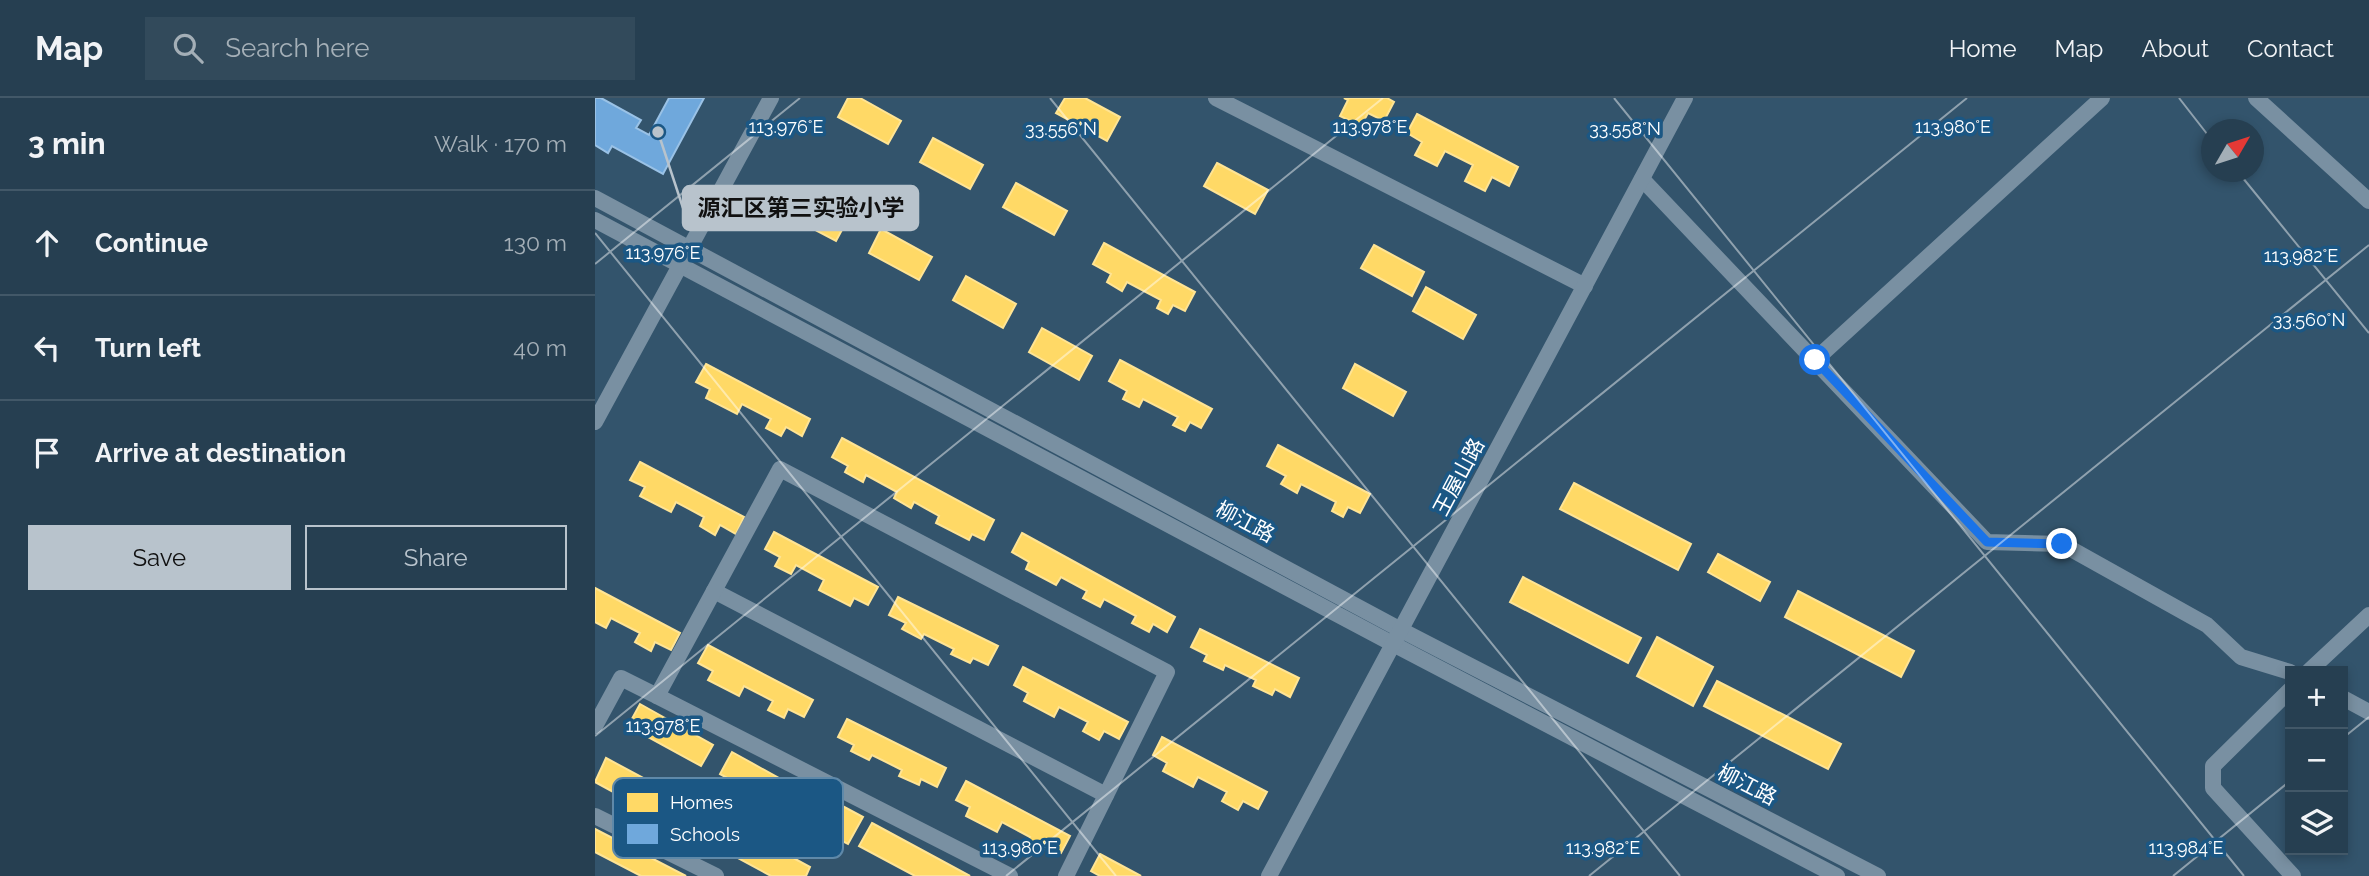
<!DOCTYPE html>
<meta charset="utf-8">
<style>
body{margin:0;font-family:Raleway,"Noto Sans SC",sans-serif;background:#324a5b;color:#f1f3f6}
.controls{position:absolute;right:21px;bottom:21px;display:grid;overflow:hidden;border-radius:0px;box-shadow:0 4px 10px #0003}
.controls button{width:63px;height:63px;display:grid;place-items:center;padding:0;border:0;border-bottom:2px solid #425868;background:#263f51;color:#f1f3f6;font:35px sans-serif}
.compass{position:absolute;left:1606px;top:21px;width:63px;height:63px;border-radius:50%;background:#263f51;box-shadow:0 4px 10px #0003;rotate:51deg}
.stop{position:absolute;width:21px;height:21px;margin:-16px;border:5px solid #1a73e8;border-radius:50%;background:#fff}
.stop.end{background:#1a73e8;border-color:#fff;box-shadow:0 2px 7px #0008}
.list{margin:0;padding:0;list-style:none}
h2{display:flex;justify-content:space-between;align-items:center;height:91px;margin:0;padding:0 28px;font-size:30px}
h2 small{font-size:23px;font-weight:400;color:#a4afb7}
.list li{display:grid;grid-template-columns:46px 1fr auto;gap:21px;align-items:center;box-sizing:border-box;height:105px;padding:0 28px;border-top:2px solid #425868}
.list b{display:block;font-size:26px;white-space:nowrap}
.list em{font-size:23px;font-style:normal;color:#a4afb7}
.actions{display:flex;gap:14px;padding:21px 28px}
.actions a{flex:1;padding:16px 0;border:2px solid #b8c3cc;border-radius:0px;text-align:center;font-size:24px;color:#b8c3cc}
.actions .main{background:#b8c3cc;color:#111}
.icon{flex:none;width:38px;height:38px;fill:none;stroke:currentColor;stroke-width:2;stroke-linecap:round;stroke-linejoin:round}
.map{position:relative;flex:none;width:1774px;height:778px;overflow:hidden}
header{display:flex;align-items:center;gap:42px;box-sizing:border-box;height:98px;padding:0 35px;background:#263f51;border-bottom:2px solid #425868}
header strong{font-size:33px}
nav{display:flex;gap:38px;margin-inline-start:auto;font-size:24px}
.search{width:490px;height:63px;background:#324a5b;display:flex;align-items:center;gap:18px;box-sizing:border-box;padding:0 24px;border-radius:0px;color:#a4afb7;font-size:26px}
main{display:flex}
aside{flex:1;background:#263f51}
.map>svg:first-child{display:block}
.homes{fill:#ffd966;stroke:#ffe494;stroke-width:2}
.schools{fill:#6fa8dc;stroke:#9ac2e6;stroke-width:2}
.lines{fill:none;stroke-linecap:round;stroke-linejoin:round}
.minor{stroke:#7990a2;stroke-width:16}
.route{stroke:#1a73e8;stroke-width:9}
.ticks{fill:none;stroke:#fff;stroke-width:2;stroke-opacity:0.45}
.labels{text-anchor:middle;stroke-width:7;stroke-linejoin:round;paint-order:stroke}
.street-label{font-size:21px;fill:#fff;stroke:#1b5784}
.key{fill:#1b5784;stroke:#5f89a9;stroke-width:2}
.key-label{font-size:19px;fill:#fff}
.ticks-label{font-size:18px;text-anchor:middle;fill:#fff;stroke:#1b5784;stroke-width:7;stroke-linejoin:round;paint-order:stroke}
.leader{fill:none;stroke:#b8c3cc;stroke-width:2.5}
.callout-dot{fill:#b8c3cc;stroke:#1b5784;stroke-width:2.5}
.callout{fill:#b8c3cc;stroke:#b8c3cc;stroke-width:2.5}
.callout-label{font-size:23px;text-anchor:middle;font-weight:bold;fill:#111}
</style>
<header>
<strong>Map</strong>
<div class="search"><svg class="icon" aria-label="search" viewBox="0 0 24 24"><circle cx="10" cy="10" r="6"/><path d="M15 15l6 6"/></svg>Search here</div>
<nav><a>Home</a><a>Map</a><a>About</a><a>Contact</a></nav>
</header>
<main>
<aside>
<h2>3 min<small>Walk · 170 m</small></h2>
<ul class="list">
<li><svg class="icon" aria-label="ahead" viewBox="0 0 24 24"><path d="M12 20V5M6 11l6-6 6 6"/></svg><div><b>Continue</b></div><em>130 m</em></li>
<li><svg class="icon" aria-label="left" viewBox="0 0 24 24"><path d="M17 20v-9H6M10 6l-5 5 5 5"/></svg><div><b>Turn left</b></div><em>40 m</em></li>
<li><svg class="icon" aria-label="arrive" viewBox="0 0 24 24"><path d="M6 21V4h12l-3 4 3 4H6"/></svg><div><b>Arrive at destination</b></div></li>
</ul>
<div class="actions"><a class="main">Save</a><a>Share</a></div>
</aside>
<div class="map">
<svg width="1774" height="778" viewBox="0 0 1774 778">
<rect width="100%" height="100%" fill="#33546c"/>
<g class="homes">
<polygon points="253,0 265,0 306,23 293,46 243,19"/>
<polygon points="470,0 490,0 525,19 512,43 461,15"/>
<polygon points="749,0 792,0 799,4 789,23 773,15 766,28 745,18 753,2"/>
<polygon points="822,16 923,69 914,88 897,79 890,93 870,83 878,67 850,53 842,68 820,57 827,44 812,35"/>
<polygon points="338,40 388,67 375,91 325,64"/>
<polygon points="622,65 673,92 660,116 609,88"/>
<polygon points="421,85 472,113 459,137 408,109"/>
<polygon points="203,92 254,119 241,143 190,116"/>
<polygon points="286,131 337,159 324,182 274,155"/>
<polygon points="509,145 600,194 590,213 578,207 573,216 562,210 566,202 532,184 527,193 512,184 516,176 498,166"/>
<polygon points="779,147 829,174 817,198 766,170"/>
<polygon points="371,178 421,206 408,230 358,202"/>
<polygon points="831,189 881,217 868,241 818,213"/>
<polygon points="447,230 497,258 484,282 434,254"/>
<polygon points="525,262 617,311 606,330 595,324 590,333 578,327 583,319 548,301 544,309 528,301 532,293 514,283"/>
<polygon points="111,266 215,321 207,338 191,329 186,338 171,330 176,321 147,306 142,316 111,300 115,291 101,284"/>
<polygon points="760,266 811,294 798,318 748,290"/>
<polygon points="247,340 399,422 389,442 377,436 374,442 341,425 344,418 319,404 316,410 299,400 302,394 271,377 268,384 250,374 253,368 237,359"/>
<polygon points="683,347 775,396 765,415 753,409 748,419 737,413 741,404 706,386 702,395 686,386 691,378 672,368"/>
<polygon points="45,364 149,419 141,436 125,427 120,437 105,428 109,419 81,404 76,414 45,398 50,389 35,382"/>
<polygon points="979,385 1096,446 1083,472 965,411"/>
<polygon points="179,434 283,489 273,507 259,500 255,508 224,492 229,482 201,467 196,476 180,468 185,459 170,451"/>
<polygon points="427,435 580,519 572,534 558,526 554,534 537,525 541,518 509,501 505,509 488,500 492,493 466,479 461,487 431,471 434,464 417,454"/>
<polygon points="1123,456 1175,484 1165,503 1113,474"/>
<polygon points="928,479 1046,540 1033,565 915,504"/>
<polygon points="0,490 85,535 76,552 60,544 56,553 40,544 45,535 16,520 11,530 0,524"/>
<polygon points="1203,493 1319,553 1306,579 1190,519"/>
<polygon points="303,499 403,548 393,567 378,560 375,565 356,556 359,551 329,536 326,541 307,531 311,525 294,517"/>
<polygon points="605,531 704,580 695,599 680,591 677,597 658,588 661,582 630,567 628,572 609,563 612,557 596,549"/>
<polygon points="1062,539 1118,569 1098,608 1042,578"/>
<polygon points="113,547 218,602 209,619 193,611 189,620 173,612 178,603 149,588 144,598 113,582 118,573 103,565"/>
<polygon points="428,569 533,624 524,641 509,633 504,642 488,633 493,624 464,609 459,619 429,603 433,595 419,587"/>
<polygon points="1122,583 1246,646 1233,671 1109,608"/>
<polygon points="45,606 118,647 106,668 33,628"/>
<polygon points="252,621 351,670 342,689 326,681 324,687 304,678 307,672 277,657 274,662 256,653 259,647 243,639"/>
<polygon points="567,639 672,694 663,711 648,703 643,712 627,703 632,694 603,679 598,689 568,673 572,665 558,657"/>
<polygon points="137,654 209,694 198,716 125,676"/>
<polygon points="11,660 108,712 95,736 0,684"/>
<polygon points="371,683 475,738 466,755 451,747 446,756 431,748 435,739 407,724 402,734 371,718 375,709 361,702"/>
<polygon points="225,696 268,719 253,746 210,724"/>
<polygon points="119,717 215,769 211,778 176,778 106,740"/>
<polygon points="277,725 375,778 320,778 264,748"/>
<polygon points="0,731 91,778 46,778 0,754"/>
<polygon points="505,756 546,778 505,778 496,773"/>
</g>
<polygon class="schools" points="0,0 6,0 46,22 41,30 54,37 74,0 109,0 68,76 17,48 13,55 0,47"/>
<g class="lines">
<g class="minor">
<polyline points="621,0 990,188"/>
<polyline points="1661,0 1774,103"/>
<polyline points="1047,81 1392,444 1467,446 1612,527 1646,559 1695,574"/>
<polyline points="0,100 806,532 1283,778"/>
<polyline points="0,122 798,546 1242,778"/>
<polyline points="1220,262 1507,0"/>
<polyline points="0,324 176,0"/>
<polyline points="119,493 511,697"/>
<polyline points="1714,573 1774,517"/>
<polyline points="1695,592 1618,668 1618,690 1698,778"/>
<polyline points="1748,600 1774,614"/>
<polyline points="0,628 26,580 62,598"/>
<polyline points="0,718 121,778"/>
<polyline points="415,778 62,598 185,371 572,574 471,778"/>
<polyline points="674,778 1090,0"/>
</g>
</g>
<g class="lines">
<polyline class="route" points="1220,262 1392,444 1467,446"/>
</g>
<path class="ticks" d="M455 0 1085 778M1019 0 1649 778M1584 0 1616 41M1643 74 1774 235M0 135 521 778M0 166 205 0M0 638 788 0M1748 640 1774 619M411 778 1372 0M994 778 1774 147M1578 778 1695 683"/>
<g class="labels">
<g class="street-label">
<text transform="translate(864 379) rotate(-62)" y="7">王屋山路</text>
<text transform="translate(650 424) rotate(28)" y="7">柳江路</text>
<text transform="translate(1152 687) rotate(27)" y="7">柳江路</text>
</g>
</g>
<rect x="18" y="680" width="230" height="80" rx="10" class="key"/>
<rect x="32" y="695" width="31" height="19" fill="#ffd966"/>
<rect x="32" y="726" width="31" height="20" fill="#6fa8dc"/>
<g class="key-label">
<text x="75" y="711">Homes</text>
<text x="75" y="743">Schools</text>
</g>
<g class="ticks-label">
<text x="191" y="35">113.976°E</text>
<text x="775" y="35">113.978°E</text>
<text x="1358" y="35">113.980°E</text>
<text x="466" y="37">33.556°N</text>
<text x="1030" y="37">33.558°N</text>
<text x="68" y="161">113.976°E</text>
<text x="1706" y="164">113.982°E</text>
<text x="1714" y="228">33.560°N</text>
<text x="68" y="634">113.978°E</text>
<text x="425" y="756">113.980°E</text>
<text x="1008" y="756">113.982°E</text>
<text x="1591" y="756">113.984°E</text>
</g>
<path class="leader" d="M63 34L88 110"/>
<circle class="callout-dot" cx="63" cy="34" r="7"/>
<rect class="callout" x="88" y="88" width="235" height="44" rx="7"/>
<g class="callout-label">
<text x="206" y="118">源汇区第三实验小学</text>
</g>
</svg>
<div class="controls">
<button>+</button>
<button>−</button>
<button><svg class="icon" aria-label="layers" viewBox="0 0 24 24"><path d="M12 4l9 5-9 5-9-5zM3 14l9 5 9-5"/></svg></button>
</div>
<svg class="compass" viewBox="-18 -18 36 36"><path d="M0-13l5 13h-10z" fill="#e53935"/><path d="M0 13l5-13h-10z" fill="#a4afb7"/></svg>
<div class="stop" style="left:1220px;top:262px"></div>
<div class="stop end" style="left:1467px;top:446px"></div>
</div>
</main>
